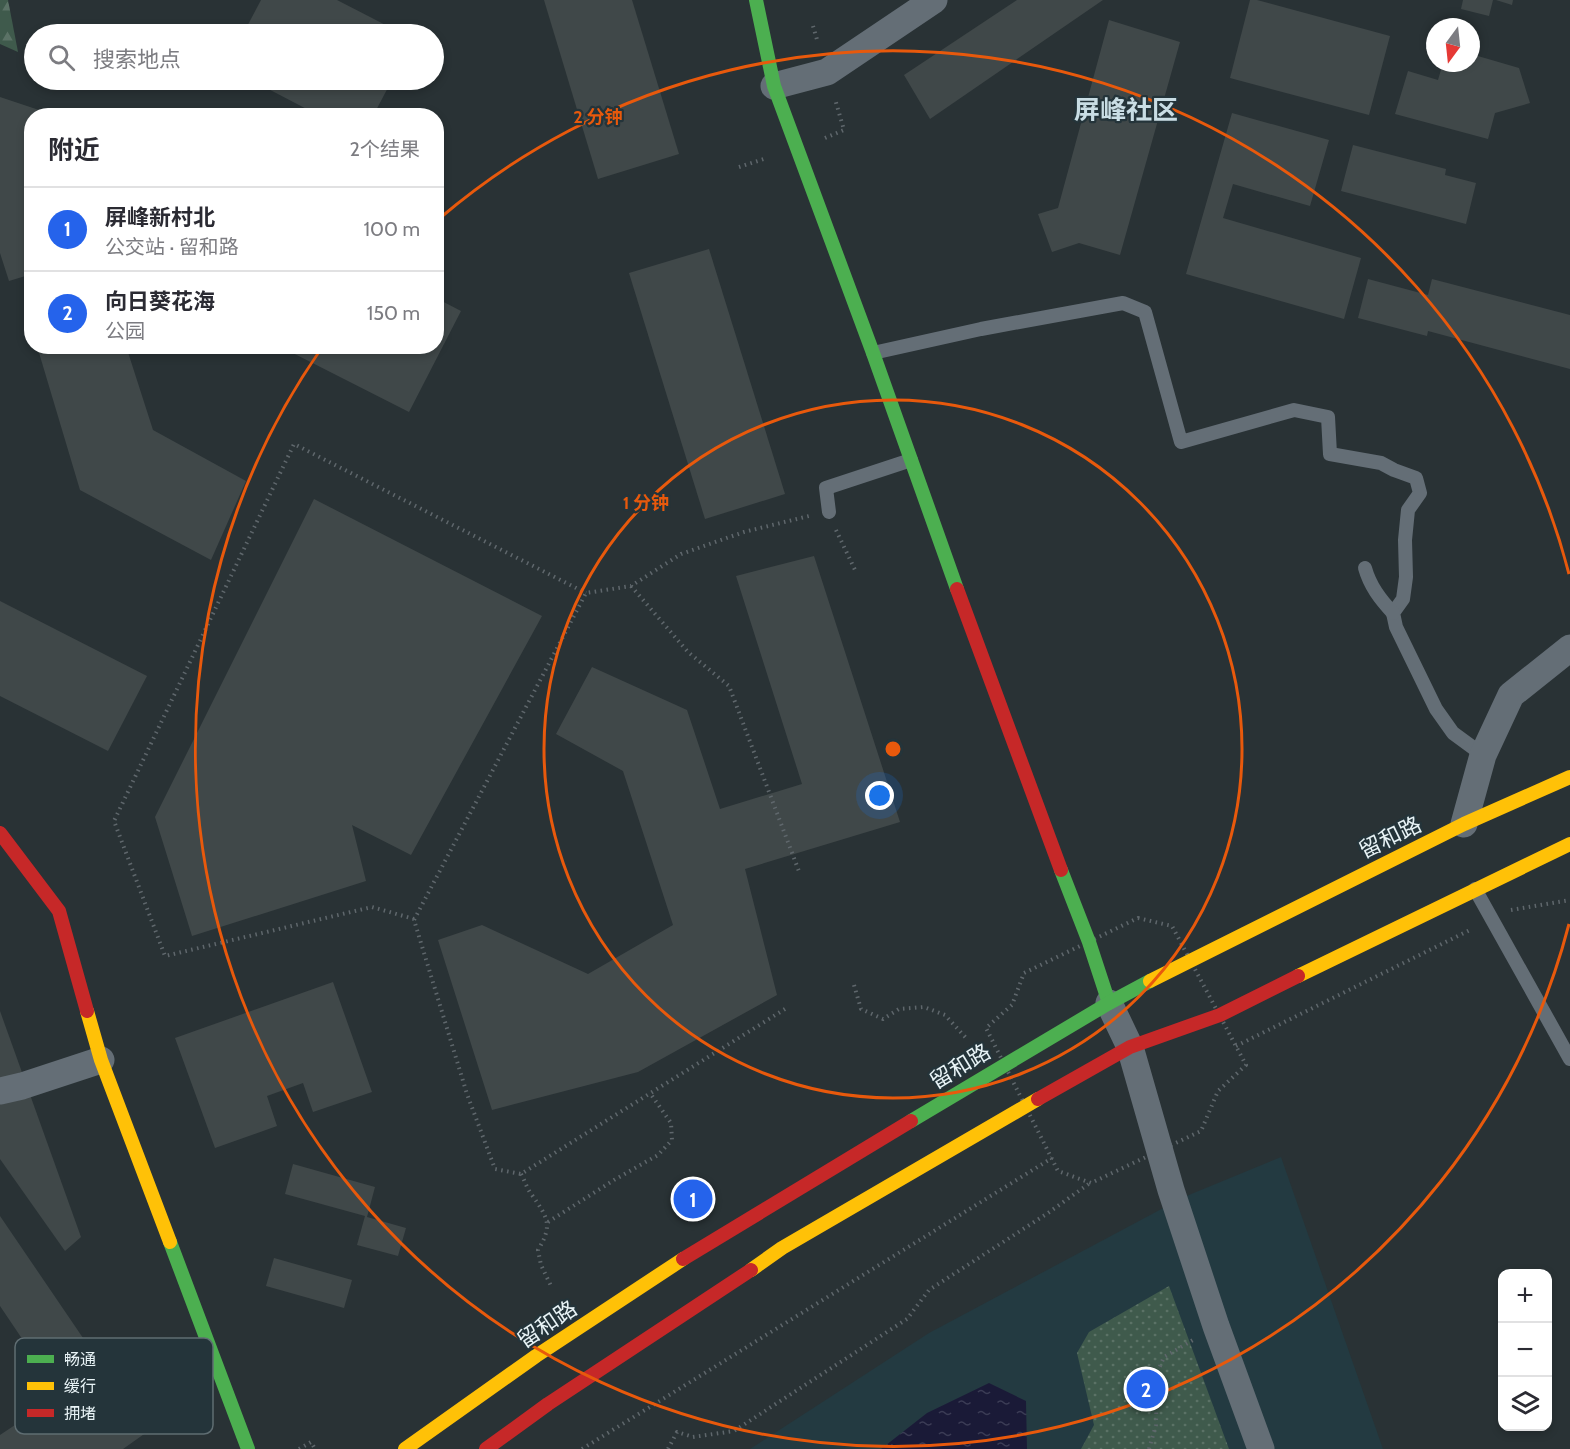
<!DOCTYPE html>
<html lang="zh">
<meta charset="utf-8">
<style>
body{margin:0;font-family:Cabin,"Noto Sans SC",sans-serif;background:#f2f2f3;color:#2b2b33}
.controls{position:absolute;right:18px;bottom:18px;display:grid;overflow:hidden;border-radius:12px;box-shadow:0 3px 9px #0003}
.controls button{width:54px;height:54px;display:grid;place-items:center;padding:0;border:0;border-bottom:2px solid #e1e1e2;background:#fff;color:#2b2b33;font:30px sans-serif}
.compass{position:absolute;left:1426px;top:18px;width:54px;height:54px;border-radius:50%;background:#fff;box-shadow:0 3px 9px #0003;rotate:195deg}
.you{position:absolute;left:880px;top:796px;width:21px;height:21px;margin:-15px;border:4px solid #fff;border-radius:50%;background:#1a73e8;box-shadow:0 0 0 9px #1a73e833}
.badge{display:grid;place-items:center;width:39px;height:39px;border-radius:50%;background:#2563eb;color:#fff;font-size:20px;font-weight:700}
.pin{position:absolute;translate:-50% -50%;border:3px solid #fff;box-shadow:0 2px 6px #0006}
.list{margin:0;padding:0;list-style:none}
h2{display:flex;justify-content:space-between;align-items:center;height:78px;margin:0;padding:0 24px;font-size:26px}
h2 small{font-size:20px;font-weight:400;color:#7c7c81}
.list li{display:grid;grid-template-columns:39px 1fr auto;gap:18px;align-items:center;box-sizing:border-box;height:84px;padding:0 24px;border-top:2px solid #e1e1e2}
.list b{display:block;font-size:22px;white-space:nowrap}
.list p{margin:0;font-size:20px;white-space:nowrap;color:#7c7c81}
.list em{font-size:20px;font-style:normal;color:#7c7c81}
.icon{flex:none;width:33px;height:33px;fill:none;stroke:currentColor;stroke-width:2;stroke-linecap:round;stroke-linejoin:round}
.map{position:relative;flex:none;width:1570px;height:1449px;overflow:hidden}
.search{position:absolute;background:#fff;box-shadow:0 3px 9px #0003;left:24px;top:24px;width:420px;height:66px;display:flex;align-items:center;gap:15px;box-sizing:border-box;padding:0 21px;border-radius:33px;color:#7c7c81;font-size:22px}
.panel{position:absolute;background:#fff;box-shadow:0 3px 9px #0003;left:24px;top:108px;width:420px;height:246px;border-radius:24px}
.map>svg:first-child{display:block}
.built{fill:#233a41}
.green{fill:url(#green-dots)}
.forest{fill:url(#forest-firs)}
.water{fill:url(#water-ripples)}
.building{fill:#404849}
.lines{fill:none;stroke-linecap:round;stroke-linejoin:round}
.path{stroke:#5f676c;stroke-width:4;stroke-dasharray:1.5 4.5;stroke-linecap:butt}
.lane{stroke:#646e76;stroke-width:14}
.street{stroke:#646e76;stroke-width:27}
.fast{stroke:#4caf50;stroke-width:14}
.slow{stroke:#ffc107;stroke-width:14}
.jam{stroke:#c62828;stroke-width:14}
.ring{fill:none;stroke:#e8590c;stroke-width:3}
.labels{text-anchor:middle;stroke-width:4.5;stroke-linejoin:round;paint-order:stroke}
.street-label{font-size:22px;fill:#e8f3f6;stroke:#24343a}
.quarter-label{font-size:26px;font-weight:bold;fill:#c9dde4;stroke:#24343a}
.key{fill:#24343a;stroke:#5f6d72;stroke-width:1.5}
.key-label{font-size:16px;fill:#e8f3f6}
.centre{fill:#e8590c;stroke:#24343a;stroke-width:3}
.ring-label{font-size:18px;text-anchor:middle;font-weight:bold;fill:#e8590c;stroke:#24343a;stroke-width:4.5;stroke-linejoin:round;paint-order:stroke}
</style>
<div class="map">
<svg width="1570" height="1449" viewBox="0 0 1570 1449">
<defs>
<pattern id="green-dots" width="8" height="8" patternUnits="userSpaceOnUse" patternTransform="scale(1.5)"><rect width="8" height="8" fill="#3f5a4c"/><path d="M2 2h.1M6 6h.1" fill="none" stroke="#5b7266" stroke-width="1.8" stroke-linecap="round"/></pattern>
<pattern id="forest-firs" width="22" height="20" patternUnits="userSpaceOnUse" patternTransform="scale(1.5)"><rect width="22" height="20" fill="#3f5a4c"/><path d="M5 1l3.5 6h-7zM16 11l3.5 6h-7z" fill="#5b7266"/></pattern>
<pattern id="water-ripples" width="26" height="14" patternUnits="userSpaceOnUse" patternTransform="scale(1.5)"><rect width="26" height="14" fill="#1a1a37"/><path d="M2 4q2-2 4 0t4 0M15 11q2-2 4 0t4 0" fill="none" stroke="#3b3c55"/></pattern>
</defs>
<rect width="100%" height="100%" fill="#293235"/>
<polygon class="built" points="1281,1157 1383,1449 750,1449 929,1333 1184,1197"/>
<polygon class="green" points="1169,1286 1229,1449 1081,1449 1094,1425 1077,1353 1089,1332"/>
<polygon class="forest" points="0,0 8,0 18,52 0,44"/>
<polygon class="water" points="989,1383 1026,1401 1027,1449 881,1449 927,1413"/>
<g class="building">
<polygon points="261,0 337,0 403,34 243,34"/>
<polygon points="544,0 632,0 679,154 598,179"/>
<polygon points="1017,0 1103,0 930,119 904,75"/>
<polygon points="1250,0 1257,0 1390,36 1369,115 1230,78"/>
<polygon points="1463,0 1493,0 1489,16 1461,9"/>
<polygon points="1496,0 1513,0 1512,5"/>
<polygon points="1109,20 1180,42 1120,255 1079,243 1052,252 1038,214 1058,208"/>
<polygon points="1471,54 1519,68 1530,103 1495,113 1488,139 1395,114 1408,71 1438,80 1443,63 1471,63"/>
<polygon points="251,80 392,80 373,116 320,116"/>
<polygon points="0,97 45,112 46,116 32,116 32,274 9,281 0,253"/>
<polygon points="1232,113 1329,140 1310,206 1233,184 1223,218 1361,258 1344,319 1186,274"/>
<polygon points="1353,145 1446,169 1445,175 1476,183 1466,224 1341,191"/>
<polygon points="709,249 785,494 705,519 629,273"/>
<polygon points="1368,279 1428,295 1432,279 1570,315 1570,369 1428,331 1427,336 1358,318"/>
<polygon points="436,298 461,311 409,412 279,346 436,346"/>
<polygon points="37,346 126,346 153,430 246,481 211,560 80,490"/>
<polygon points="314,499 542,616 411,855 352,825 366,881 192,936 155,817"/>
<polygon points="814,556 900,822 745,869 777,995 638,1072 492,1110 438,940 482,925 588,974 673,925 623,771 556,734 592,667 687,710 720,809 802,784 736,576"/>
<polygon points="0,601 147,676 108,751 0,696"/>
<polygon points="333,982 372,1092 313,1112 303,1083 267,1096 277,1126 215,1148 175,1038"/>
<polygon points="0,1011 81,1237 65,1251 0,1159"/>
<polygon points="293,1164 375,1187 367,1217 406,1228 398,1256 357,1245 365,1216 285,1194"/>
<polygon points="0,1216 147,1432 123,1449 0,1449 0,1435 60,1395 0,1306"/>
<polygon points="274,1258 352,1280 344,1308 266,1286"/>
</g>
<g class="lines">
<g class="path">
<polyline points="813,26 818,43"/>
<polyline points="825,138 844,130 835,99"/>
<polyline points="739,167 767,158"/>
<polyline points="836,530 856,572"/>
<polyline points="631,586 688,652 729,686 800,874"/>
<polyline points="1511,910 1570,900"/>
<polygon points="1138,918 1172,926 1246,1065 1218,1091 1201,1131 1091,1183 1058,1171 986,1028 1012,1005 1024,973"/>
<polyline points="414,919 372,907 165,956 114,821 294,444 586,593"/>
<polyline points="854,985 861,1009 883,1019 899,1009 924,1007 945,1015 967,1039"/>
<polyline points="785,1009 521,1174 495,1169 467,1094 414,920 586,593 631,586 681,554 744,532 809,516"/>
<polyline points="1236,1046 1472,929"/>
<path d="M521 1174C525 1181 527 1189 532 1195 548 1218 553 1225 538 1250L541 1265 551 1286"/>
<polyline points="548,1222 614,1180 658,1155 672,1140 671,1123 650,1093"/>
<polyline points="299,1449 311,1442 315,1449"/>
<polyline points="582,1449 1052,1158"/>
<polyline points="668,1449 677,1432 693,1437 734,1431 907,1319 929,1290 1048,1213 1090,1183"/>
<polyline points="1149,1449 1156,1425 1157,1373 1164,1357 1193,1340"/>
</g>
<g class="lane">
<polyline points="873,353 981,329 1123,303 1145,312 1181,442 1294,410 1328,417 1330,454 1381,463 1394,470 1416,478 1420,493 1408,510 1405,540 1406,577 1403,599 1393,613 1396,627 1436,709 1453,733 1483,755"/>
<polyline points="829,512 826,488 911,460"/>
<path d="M1365 568C1370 586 1380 599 1393 613"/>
<polyline points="1475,889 1570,1059"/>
</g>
<g class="street">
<polyline points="774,86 827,72 934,0"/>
<polyline points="1464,824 1483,755 1511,695 1570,648"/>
<polyline points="1109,1003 1130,1047 1171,1190 1216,1326 1261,1449"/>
<polyline points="0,1091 22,1086 101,1060"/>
</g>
<g class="fast">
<polyline points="756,0 774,86 873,353 957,589"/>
<polyline points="1061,870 1089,942 1109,1003"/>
<polyline points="911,1121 1109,1003 1150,981"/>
<polyline points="170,1242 248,1449"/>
</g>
<g class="slow">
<polyline points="1298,976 1570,844"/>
<polyline points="1150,981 1464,824 1570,777"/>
<polyline points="87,1011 101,1060 170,1242"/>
<polyline points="751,1270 782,1248 1038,1099"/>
<polyline points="405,1449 536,1356 683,1259"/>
</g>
<g class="jam">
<polyline points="957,589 1061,870"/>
<polyline points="0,833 59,911 87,1011"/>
<polyline points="1038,1099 1130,1047 1220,1015 1298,976"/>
<polyline points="683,1259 911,1121"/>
<polyline points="486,1449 548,1404 751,1270"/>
</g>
</g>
<g class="ring">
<circle cx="893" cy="749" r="349"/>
<path d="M1569 924A698 698 0 1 1 321 349M440 218A698 698 0 0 1 1569 574"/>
</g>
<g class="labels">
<g class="street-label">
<text transform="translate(1390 837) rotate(-26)" y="8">留和路</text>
<text transform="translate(960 1066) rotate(-31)" y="8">留和路</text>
<text transform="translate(547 1324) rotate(-34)" y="8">留和路</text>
</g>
<g class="quarter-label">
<text x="1126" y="119">屏峰社区</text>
</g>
</g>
<rect x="15" y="1338" width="198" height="96" rx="9" class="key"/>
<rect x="27" y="1355" width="27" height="8" fill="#4caf50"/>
<rect x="27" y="1382" width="27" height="8" fill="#ffc107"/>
<rect x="27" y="1409" width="27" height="8" fill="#c62828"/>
<g class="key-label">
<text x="64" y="1365">畅通</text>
<text x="64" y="1392">缓行</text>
<text x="64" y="1419">拥堵</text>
</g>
<circle cx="893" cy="749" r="9" class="centre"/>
<g class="ring-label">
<text x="598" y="123">2 分钟</text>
<text x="646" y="509">1 分钟</text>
</g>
</svg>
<div class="controls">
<button>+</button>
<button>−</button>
<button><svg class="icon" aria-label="layers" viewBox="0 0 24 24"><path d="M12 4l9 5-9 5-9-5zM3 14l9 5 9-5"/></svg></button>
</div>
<svg class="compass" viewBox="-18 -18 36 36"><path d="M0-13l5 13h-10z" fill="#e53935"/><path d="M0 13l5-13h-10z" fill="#7c7c81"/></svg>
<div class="you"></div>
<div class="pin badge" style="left:693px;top:1199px">1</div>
<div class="pin badge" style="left:1146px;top:1389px">2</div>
<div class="search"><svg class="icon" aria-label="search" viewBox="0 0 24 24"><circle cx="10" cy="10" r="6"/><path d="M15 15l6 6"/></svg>搜索地点</div>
<section class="panel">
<h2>附近<small>2个结果</small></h2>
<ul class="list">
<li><span class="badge">1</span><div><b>屏峰新村北</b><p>公交站 · 留和路</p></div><em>100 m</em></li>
<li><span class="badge">2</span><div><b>向日葵花海</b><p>公园</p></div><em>150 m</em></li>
</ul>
</section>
</div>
